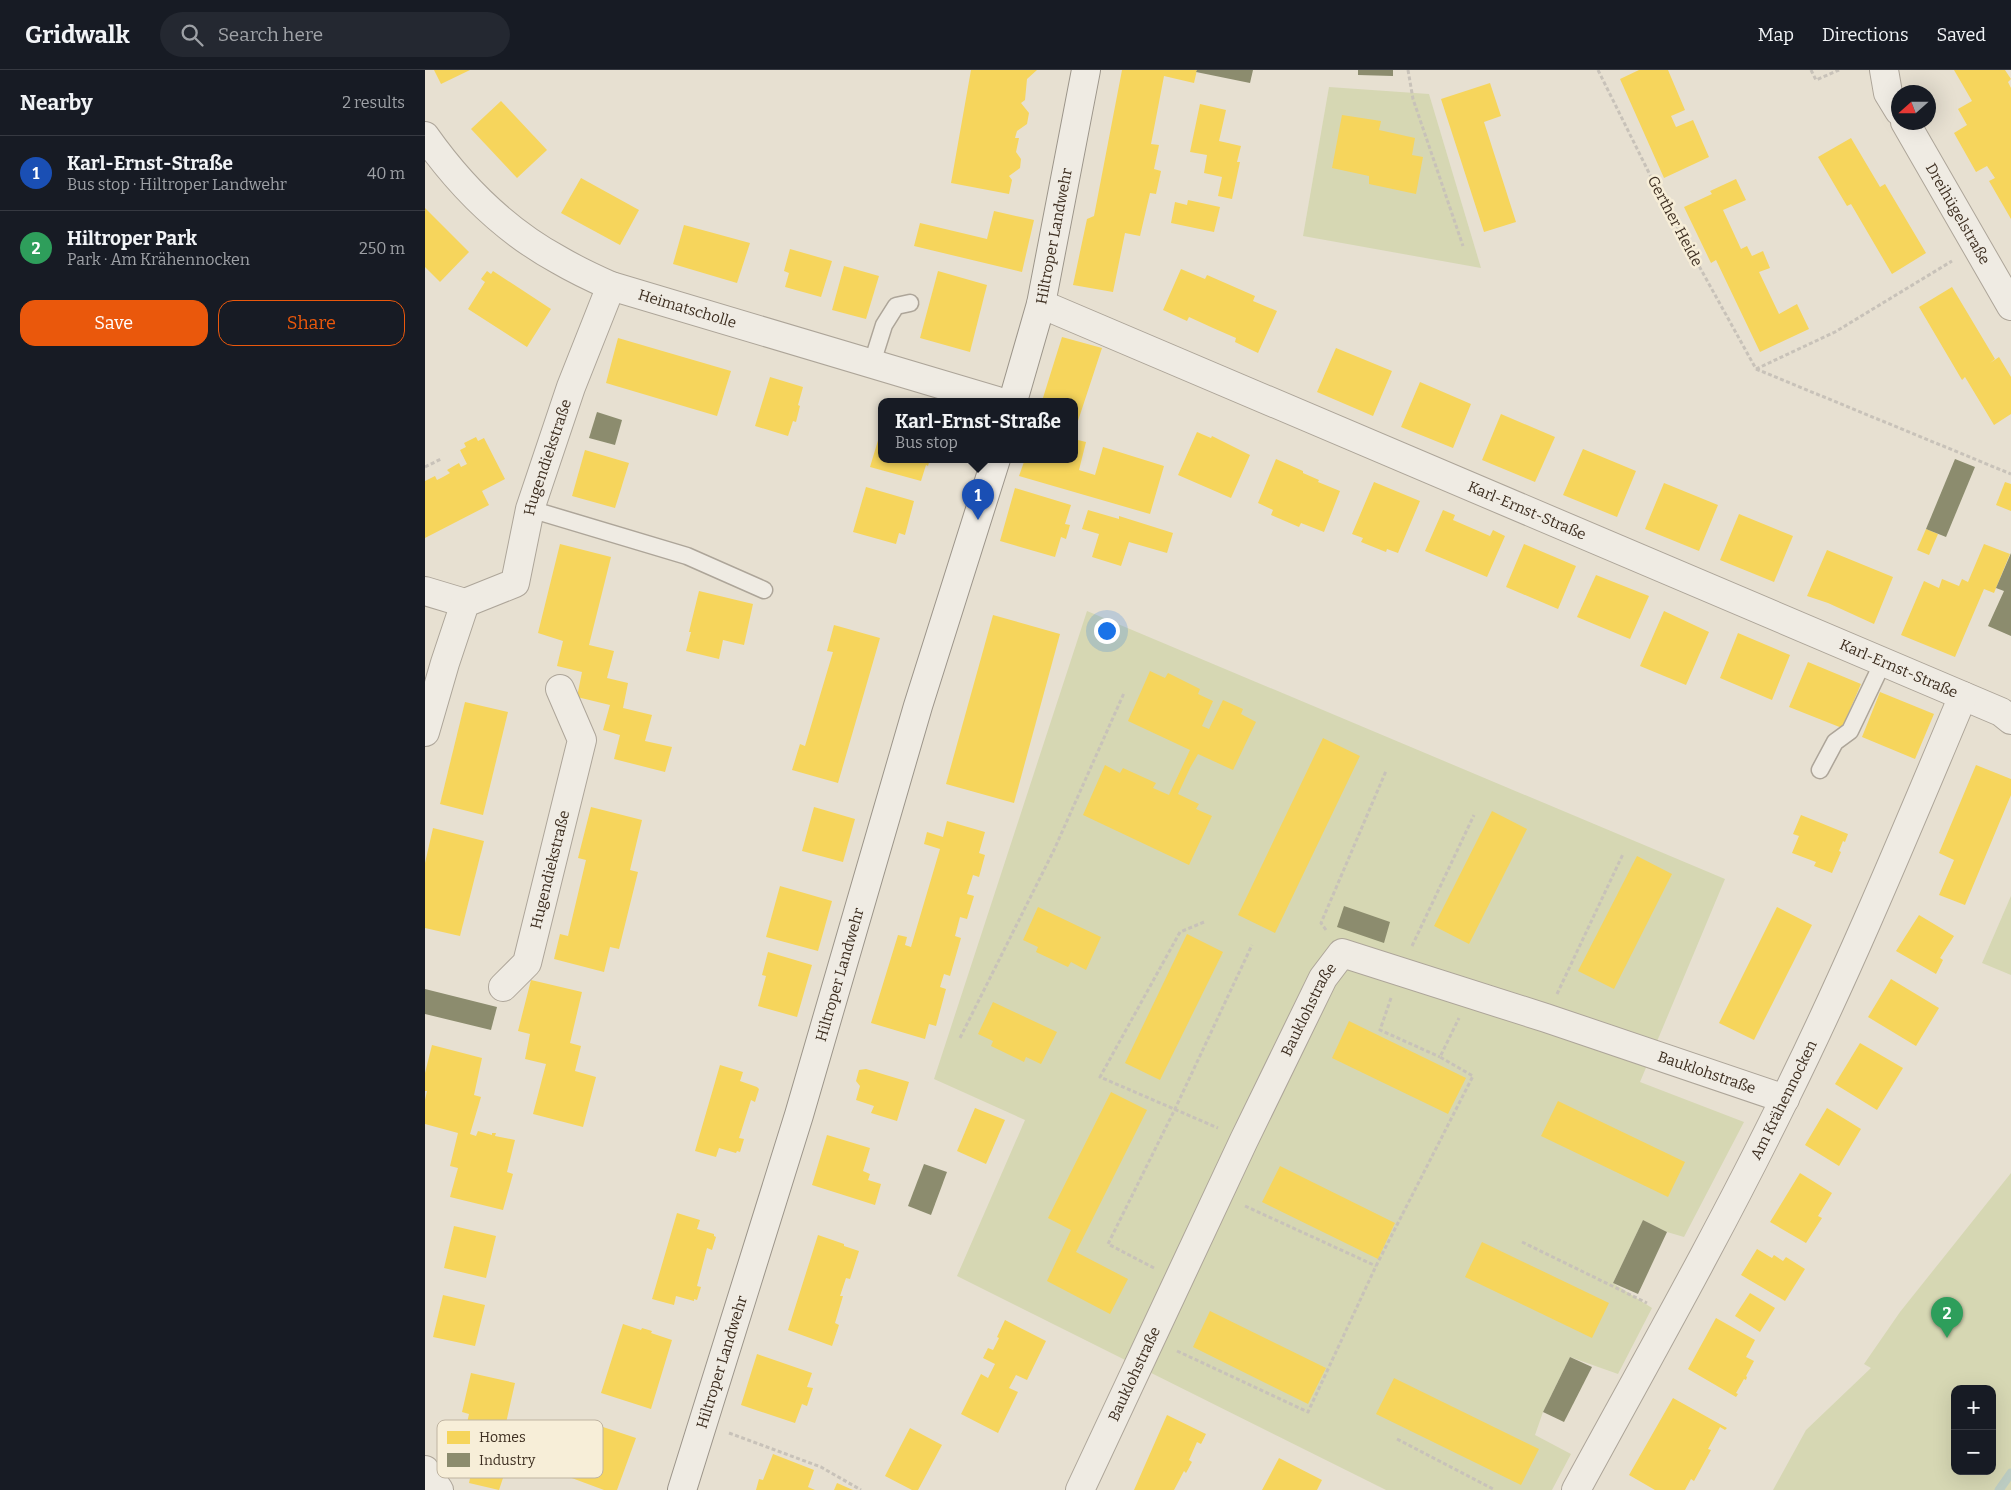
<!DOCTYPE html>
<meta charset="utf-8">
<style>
body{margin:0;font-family:Bitter,serif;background:#242831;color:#f1f3f6}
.controls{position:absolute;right:15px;bottom:15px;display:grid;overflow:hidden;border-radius:10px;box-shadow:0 5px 20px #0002}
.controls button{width:45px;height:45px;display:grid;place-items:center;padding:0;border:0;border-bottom:1px solid #363941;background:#171b24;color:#f1f3f6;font:25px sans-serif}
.compass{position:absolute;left:1466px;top:15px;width:45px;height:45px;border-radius:50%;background:#171b24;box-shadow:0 5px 20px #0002;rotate:249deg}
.you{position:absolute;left:681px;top:560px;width:18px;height:18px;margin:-12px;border:4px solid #fff;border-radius:50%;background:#1a73e8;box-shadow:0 0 0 8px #1a73e833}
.badge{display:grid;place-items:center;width:32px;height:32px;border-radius:50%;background:#ea580c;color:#fff;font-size:16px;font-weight:700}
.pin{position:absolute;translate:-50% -41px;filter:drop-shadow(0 1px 2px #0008)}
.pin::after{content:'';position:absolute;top:26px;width:18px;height:15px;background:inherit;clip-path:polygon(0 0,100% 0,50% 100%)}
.popup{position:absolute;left:453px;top:328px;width:200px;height:65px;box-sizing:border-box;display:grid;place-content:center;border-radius:10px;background:#171b24;filter:drop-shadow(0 1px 4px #0005);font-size:16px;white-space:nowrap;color:#9ea1a6}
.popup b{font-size:19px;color:#f1f3f6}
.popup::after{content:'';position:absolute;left:50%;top:100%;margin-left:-10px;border:10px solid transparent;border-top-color:#171b24}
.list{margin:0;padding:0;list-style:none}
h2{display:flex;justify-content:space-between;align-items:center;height:65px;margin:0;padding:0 20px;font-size:21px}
h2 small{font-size:16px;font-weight:400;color:#9ea1a6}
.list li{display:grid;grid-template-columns:32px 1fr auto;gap:15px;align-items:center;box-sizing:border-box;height:75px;padding:0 20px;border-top:1px solid #363941}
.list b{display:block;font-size:19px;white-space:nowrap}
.list p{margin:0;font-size:16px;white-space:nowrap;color:#9ea1a6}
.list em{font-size:16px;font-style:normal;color:#9ea1a6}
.actions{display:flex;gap:10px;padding:15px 20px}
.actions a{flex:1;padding:11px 0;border:1px solid #ea580c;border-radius:15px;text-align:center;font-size:18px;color:#ea580c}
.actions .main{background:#ea580c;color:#fff}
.icon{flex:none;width:28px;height:28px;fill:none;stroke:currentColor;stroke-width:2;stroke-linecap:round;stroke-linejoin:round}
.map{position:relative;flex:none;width:1586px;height:1420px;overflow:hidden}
header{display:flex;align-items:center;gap:30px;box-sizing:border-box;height:70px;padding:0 25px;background:#171b24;border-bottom:1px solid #363941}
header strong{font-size:24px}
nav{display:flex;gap:28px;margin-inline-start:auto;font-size:18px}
.search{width:350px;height:45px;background:#242831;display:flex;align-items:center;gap:12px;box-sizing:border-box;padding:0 18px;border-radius:28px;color:#9ea1a6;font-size:19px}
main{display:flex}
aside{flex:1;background:#171b24}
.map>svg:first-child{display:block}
.green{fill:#d6d7b3;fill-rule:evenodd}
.homes{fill:#f6d55c}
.industry{fill:#8c8c6e}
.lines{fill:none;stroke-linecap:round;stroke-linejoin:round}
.stream{stroke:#bcccc2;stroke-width:9}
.lane-casing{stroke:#ada599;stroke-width:19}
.street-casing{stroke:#ada599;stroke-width:30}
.secondary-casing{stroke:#9c958a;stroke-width:30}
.path{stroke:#c8c2b9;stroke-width:3;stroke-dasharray:4 2.5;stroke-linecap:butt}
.lane{stroke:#efebe3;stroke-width:16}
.street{stroke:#efebe3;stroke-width:28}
.secondary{stroke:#efebe3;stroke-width:28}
.labels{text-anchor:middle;stroke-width:5;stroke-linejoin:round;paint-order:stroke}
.street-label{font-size:15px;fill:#3d2e20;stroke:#f7eed8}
.key{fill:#f7eed8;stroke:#bfb4a1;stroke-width:1}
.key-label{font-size:14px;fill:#3d2e20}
</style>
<header>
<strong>Gridwalk</strong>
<div class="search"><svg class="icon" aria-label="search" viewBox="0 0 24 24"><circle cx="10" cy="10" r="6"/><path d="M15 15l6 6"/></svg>Search here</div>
<nav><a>Map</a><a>Directions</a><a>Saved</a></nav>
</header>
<main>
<aside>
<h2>Nearby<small>2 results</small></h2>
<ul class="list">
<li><span class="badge" style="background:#1a4fb4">1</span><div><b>Karl-Ernst-Straße</b><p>Bus stop · Hiltroper Landwehr</p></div><em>40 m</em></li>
<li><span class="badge" style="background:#2e9e5b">2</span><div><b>Hiltroper Park</b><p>Park · Am Krähennocken</p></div><em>250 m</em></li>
</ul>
<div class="actions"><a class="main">Save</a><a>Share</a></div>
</aside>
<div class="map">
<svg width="1586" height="1420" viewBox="0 0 1586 1420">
<rect width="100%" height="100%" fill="#e7e0d1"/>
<g class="green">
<polygon points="904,17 1004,24 1056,198 878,166"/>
<polygon points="662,541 1300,809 1215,1012 1319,1052 1259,1167 1242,1162 1218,1150 1188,1213 1227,1238 1193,1304 1145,1287 1118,1342 1110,1365 1146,1384 1127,1420 961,1420 532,1206 600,1050 509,1009"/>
<polygon points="1586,826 1586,905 1557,893"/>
<path d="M1586 1103V1420H1348L1381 1360 1446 1298 1439 1294 1475 1242ZM1530 1319H1567V1401H1530Z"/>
</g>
<g class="homes">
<polygon points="9,0 45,0 16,14"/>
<polygon points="546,0 612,0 602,9 600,30 596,33 604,43 602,54 592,61 590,68 594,68 591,82 596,89 595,98 584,106 587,110 584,124 526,113"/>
<polygon points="697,0 772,0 769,13 739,6 726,74 734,75 729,99 736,101 731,124 725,123 715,166 700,163 688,222 648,215 662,149 669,146"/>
<polygon points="1214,0 1243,0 1260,40 1246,46 1251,57 1268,50 1284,87 1239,108 1195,9"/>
<polygon points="1529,0 1580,0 1586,9 1583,12 1586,18 1586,149 1564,111 1570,108 1562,96 1551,102 1529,63 1542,55 1533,39 1547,31"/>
<polygon points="1065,13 1076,46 1059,52 1091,152 1059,162 1016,29"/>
<polygon points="76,31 122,80 92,108 46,59"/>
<polygon points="775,34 801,40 794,71 816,76 812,92 815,92 807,129 793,126 797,107 779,103 782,85 765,82"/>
<polygon points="917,45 956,51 954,60 990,68 987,85 998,87 991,124 944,114 944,106 907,98"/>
<polygon points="1426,68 1455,117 1460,114 1501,183 1467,204 1426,134 1422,136 1393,87"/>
<polygon points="156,108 214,140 195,175 136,143"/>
<polygon points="1311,109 1321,130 1298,140 1316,179 1322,176 1327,186 1338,181 1345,198 1334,202 1354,244 1372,234 1384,259 1335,282 1291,190 1286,193 1259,137 1287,124 1285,121"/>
<polygon points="763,130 795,137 789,162 746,153 750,132 762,135"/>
<polygon points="0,138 44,182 15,212 0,197"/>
<polygon points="569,141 609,150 597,202 489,176 495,153 562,169"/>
<polygon points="259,155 325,173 312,213 248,194"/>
<polygon points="365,179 407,191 396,227 360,217 364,203 359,201"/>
<polygon points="419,196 454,206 441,249 407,240"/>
<polygon points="756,199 780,209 782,205 830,226 828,231 852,241 833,283 810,272 811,268 788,258 764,247 762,251 738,240"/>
<polygon points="62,201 66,204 68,201 126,239 102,277 43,239 60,212 56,209"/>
<polygon points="513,201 562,215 545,282 495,268"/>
<polygon points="1527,217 1570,289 1565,293 1574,287 1586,307 1586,344 1569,355 1540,307 1537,310 1494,237"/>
<polygon points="637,267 677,278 651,357 649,356 649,331 617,331"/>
<polygon points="193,268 306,301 292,346 181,313"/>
<polygon points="911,278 967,301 948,346 892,322"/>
<polygon points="345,307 378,317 373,335 375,336 371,352 368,351 363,366 330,356"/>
<polygon points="995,312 1046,334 1028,378 976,357"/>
<polygon points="1076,344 1130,367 1110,412 1057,390"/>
<polygon points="457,357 457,389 505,389 503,396 501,395 496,411 445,397"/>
<polygon points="772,362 786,368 787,366 825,385 806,428 753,405"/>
<polygon points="51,367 53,371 59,368 80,409 57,421 64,435 0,468 0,411 10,406 12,410 18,407 25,403 22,400 34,393 36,397 42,394 35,380 41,377 39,373"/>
<polygon points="649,369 661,372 654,400 670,405 678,377 739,396 725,444 594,406 600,389 649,389"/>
<polygon points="1158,379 1211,401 1192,447 1138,425"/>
<polygon points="160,380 204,393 190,438 147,426"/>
<polygon points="851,389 878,401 878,403 894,410 893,412 915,421 899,462 876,453 874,457 846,445 848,440 833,433"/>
<polygon points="949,412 995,431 973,483 962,479 961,482 936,472 938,468 927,464"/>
<polygon points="1580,412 1586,414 1586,441 1571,435"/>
<polygon points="1239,413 1293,435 1274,481 1220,459"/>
<polygon points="441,417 489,431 480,465 474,463 471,474 428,462"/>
<polygon points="590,418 646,435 640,454 645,455 641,469 636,467 630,487 575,471"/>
<polygon points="663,440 694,449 694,446 748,463 742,483 704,472 696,496 667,487 674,464 657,459"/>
<polygon points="1018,440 1030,445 1028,450 1065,466 1068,460 1080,466 1062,507 1000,481"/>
<polygon points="1314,444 1368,466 1349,512 1295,490"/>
<polygon points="1501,459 1513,464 1504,485 1492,480"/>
<polygon points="135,474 186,487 164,575 189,581 182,608 203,613 198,638 227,645 220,671 247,677 240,702 189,689 195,665 178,660 185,635 152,627 157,602 132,596 138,571 113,563"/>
<polygon points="1099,474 1151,496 1133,539 1081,517"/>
<polygon points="1559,474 1585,484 1569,523 1559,519 1530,587 1476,565 1499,511 1514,518 1517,509 1534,516 1537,509 1543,512"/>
<polygon points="1402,480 1468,507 1449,554 1403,533 1382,526"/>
<polygon points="1171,505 1224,526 1205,569 1152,547"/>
<polygon points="274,521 328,534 319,575 298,570 294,589 261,581 266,562 264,562"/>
<polygon points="1239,541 1284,562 1261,615 1215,596"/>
<polygon points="568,545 635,564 589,733 521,714"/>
<polygon points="409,555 455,568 413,713 367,700 375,674 380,676 408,582 402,581"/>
<polygon points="1313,563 1365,585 1347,630 1295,608"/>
<polygon points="1383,592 1436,614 1417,658 1364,637"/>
<polygon points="725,601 740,608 743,603 775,619 773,624 788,631 777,656 784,659 798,630 818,639 816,644 831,652 808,700 773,684 765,698 753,724 774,734 771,739 787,746 764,795 658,745 680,695 695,703 698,698 731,713 728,718 744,725 765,680 703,651"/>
<polygon points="1455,622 1509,644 1490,689 1437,667"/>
<polygon points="40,632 83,642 58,745 15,734"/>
<polygon points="898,668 935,686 850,863 813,845"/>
<polygon points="1551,695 1586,709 1586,725 1540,835 1514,825 1529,790 1514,783"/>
<polygon points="166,737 217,750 205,800 213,802 194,879 185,877 179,902 129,889 135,864 143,866 161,790 153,788"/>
<polygon points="389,737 430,749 418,792 377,781"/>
<polygon points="1067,741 1102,759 1044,874 1009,856"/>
<polygon points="1376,745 1423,764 1420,772 1418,771 1414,781 1416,782 1407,803 1389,796 1391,792 1367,783 1374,766 1368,764"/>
<polygon points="522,751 560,762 554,783 560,785 554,807 548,805 542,824 549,826 542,849 535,847 530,866 536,868 525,906 519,904 515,917 521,919 511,956 504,954 500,969 446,953 473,865 482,867 480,875 486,877 515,779 499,774 502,762 518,767"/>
<polygon points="8,758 59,771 35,866 0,858 0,793"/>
<polygon points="1212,786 1247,804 1189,919 1153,901"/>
<polygon points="355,816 407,831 393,881 341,867"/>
<polygon points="613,837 676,867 661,900 646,892 643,897 611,882 613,877 598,870"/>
<polygon points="1352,837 1387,855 1329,970 1294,953"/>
<polygon points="1494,845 1529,866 1515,888 1518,890 1511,904 1471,881"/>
<polygon points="762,864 798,882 735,1010 700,993"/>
<polygon points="343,882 387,895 372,947 333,936 341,906 337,905"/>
<polygon points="1466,909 1514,938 1491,976 1443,947"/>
<polygon points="106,910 157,922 145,973 156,976 150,1001 171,1007 158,1057 108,1044 121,994 100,989 105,964 93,961"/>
<polygon points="568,932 632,962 616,994 601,987 599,992 566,976 568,971 553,964"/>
<polygon points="924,951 1041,1008 1023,1044 907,988"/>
<polygon points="1435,973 1478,998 1452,1040 1410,1014"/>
<polygon points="7,975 57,988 49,1025 56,1027 45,1064 51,1066 53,1061 67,1065 67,1063 71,1063 70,1066 90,1070 82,1102 88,1104 78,1140 25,1127 33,1098 25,1096 33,1063 0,1054 0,1030 2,1021 0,1021 0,1003"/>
<polygon points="295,995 318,1002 315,1011 332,1017 334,1019 330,1032 326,1030 314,1068 319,1069 315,1082 312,1081 311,1083 294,1078 291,1087 270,1081"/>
<polygon points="441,999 484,1012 472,1051 446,1043 449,1036 431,1030 435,1016 431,1011 434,1000"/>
<polygon points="686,1022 722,1040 651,1182 703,1209 685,1244 622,1211 646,1160 623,1148"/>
<polygon points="1133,1031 1260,1092 1243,1127 1116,1066"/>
<polygon points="550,1038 580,1050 561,1094 532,1081"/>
<polygon points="1402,1038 1436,1059 1414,1096 1380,1075"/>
<polygon points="402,1065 445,1078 438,1101 445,1104 443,1110 456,1114 450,1135 387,1115"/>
<polygon points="855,1096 970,1153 953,1189 837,1132"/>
<polygon points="1375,1103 1407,1123 1393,1146 1397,1148 1381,1173 1345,1152"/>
<polygon points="252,1143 275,1150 272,1159 289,1164 289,1166 291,1167 287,1180 282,1178 272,1216 276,1217 272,1230 269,1229 269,1231 251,1226 249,1235 227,1229"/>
<polygon points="29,1156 71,1166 61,1208 19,1198"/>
<polygon points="393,1165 419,1174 419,1176 434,1181 425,1209 421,1208 415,1226 418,1226 410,1253 414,1255 407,1276 363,1260"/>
<polygon points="1057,1172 1184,1233 1167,1268 1040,1207"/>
<polygon points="1332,1179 1347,1188 1349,1185 1358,1191 1361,1187 1380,1199 1360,1231 1316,1205"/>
<polygon points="1325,1223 1350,1238 1335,1262 1310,1246"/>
<polygon points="18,1225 60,1235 50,1276 8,1267"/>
<polygon points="785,1241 901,1298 883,1334 768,1277"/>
<polygon points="1291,1248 1330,1270 1321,1287 1329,1291 1321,1306 1322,1307 1321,1310 1319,1309 1311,1323 1313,1324 1311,1327 1263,1299"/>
<polygon points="580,1250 621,1271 602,1310 591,1305 584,1318 593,1322 573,1363 536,1344 556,1304 563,1308 570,1294 558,1288 563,1278 568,1280 574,1268 572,1267"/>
<polygon points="198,1254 216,1260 217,1258 227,1261 226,1263 247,1270 226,1339 176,1323"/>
<polygon points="332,1284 387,1303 382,1317 388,1318 382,1336 377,1334 370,1353 316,1335"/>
<polygon points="46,1303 90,1313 81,1353 88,1354 78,1395 82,1396 74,1420 44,1413 49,1389 35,1385 44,1344 37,1342"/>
<polygon points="969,1308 1114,1379 1096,1415 951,1344"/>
<polygon points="1248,1328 1302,1358 1300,1360 1295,1357 1283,1379 1286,1380 1269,1411 1266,1409 1260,1420 1230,1420 1204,1405"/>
<polygon points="742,1345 781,1364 776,1374 772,1372 764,1390 767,1392 761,1403 759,1401 749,1420 709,1420"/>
<polygon points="163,1352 211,1368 192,1420 179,1420 144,1407"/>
<polygon points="485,1358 517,1375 493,1420 487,1420 460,1406"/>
<polygon points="348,1384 389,1400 383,1417 390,1420 331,1420 334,1409 338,1410"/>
<polygon points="854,1388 897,1410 892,1420 837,1420"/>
<polygon points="412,1413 428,1420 409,1420"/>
</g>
<g class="industry">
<polygon points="772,0 828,0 825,13 771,2"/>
<polygon points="933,0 968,0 968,6 933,5"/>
<polygon points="172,342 197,350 190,375 164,368"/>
<polygon points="1530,389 1550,397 1521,467 1501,459"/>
<polygon points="1586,483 1586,566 1563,556 1579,521 1571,518"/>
<polygon points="919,836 965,852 959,873 912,857"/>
<polygon points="0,919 72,937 66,960 0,944"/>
<polygon points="499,1094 522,1102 506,1145 483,1136"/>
<polygon points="1218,1150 1242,1162 1213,1224 1188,1213"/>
<polygon points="1145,1287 1167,1297 1139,1352 1118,1342"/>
</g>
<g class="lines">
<polyline class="stream" points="1574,1420 1586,1403"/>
<defs>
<g id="lane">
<polyline points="447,293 459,255 471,236 485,233"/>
<polyline points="105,439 262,486 339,520"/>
<polyline points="1395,700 1410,672 1425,661 1458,592"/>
</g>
<g id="street">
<polyline points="1459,0 1463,23 1474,41"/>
<path id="s1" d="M1480 52 1586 236"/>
<path id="s2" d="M0 66C36 117 79 160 134 190 151 200 168 208 186 216L572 331"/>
<path id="s3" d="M616 234 1576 642 1586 650"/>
<polyline points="0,521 40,533"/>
<path id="s4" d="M0 662 20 593 40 533 90 513 105 439 146 317 186 216"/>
<path id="s5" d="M78 917 102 893 157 670 135 619"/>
<polyline points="0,1400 14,1420"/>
<path id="s6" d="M655 1420 819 1070 898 908 917 883 1121 948 1360 1029"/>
<path id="s7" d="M1151 1420C1222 1290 1295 1161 1360 1028 1425 897 1481 761 1538 626"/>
</g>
<g id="secondary">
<path id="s8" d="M588 331 616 234 661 0"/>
<path id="s9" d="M257 1420 374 1045 493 636 571 389"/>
</g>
</defs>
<use href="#lane" class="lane-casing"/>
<use href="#street" class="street-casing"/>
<use href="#secondary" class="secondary-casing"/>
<g class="path">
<polyline points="983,0 988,29 1038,176"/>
<polyline points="1173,0 1237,129 1331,299"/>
<polyline points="1386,0 1391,10 1414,0"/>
<polyline points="1331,299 1586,404"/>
<polyline points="1331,299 1410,262 1527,191"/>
<polyline points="0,397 16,389"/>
<polyline points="779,852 755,862 675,1007 793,1058"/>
<polyline points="901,860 896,853 961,701"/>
<polyline points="987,876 1049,745"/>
<polyline points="1132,924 1198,784"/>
<polyline points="966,928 955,960 1015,987"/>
<polyline points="535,968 629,780 699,623"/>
<polyline points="820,1136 951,1196"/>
<polyline points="1097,1172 1222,1233"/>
<polyline points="729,1198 683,1174 750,1039 827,875"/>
<polyline points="752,1281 883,1342 951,1196 1048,1006 1015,987 1034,948"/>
<polyline points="304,1363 396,1397 436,1420"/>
<polyline points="972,1369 1070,1420"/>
</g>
<use href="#lane" class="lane"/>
<use href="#street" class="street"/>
<use href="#secondary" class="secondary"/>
</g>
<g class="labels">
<g class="street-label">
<text dy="5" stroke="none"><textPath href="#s1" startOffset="106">Dreihügelstraße</textPath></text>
<text transform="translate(1250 151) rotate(62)" y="5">Gerther Heide</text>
<text dy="5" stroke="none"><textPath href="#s8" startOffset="170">Hiltroper Landwehr</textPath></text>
<text dy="5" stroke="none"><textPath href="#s2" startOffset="322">Heimatscholle</textPath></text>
<text dy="5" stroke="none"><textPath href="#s4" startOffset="319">Hugendiekstraße</textPath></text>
<text dy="5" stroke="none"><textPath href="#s3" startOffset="528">Karl-Ernst-Straße</textPath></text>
<text dy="5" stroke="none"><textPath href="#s3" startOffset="932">Karl-Ernst-Straße</textPath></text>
<text dy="5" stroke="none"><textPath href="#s5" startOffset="130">Hugendiekstraße</textPath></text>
<text dy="5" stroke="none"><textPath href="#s9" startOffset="539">Hiltroper Landwehr</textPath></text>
<text dy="5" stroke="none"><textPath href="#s6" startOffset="532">Bauklohstraße</textPath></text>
<text dy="5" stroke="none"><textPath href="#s6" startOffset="982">Bauklohstraße</textPath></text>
<text dy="5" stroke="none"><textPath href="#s7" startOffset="442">Am Krähennocken</textPath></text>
<text dy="5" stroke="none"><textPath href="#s9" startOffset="134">Hiltroper Landwehr</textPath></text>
<text dy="5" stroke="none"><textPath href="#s6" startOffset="128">Bauklohstraße</textPath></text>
</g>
</g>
<rect x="12" y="1350" width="166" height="58" rx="8" class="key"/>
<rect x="22" y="1361" width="23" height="13" fill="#f6d55c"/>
<rect x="22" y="1383" width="23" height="14" fill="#8c8c6e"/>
<g class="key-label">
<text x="54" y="1372">Homes</text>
<text x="54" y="1395">Industry</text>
</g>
</svg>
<div class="controls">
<button>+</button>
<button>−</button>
</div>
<svg class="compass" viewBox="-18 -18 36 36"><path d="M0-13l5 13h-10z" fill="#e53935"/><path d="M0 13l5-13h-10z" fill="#9ea1a6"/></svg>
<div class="you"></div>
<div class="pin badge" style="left:553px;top:450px;background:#1a4fb4">1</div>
<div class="popup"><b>Karl-Ernst-Straße</b>Bus stop</div>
<div class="pin badge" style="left:1522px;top:1268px;background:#2e9e5b">2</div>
</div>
</main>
